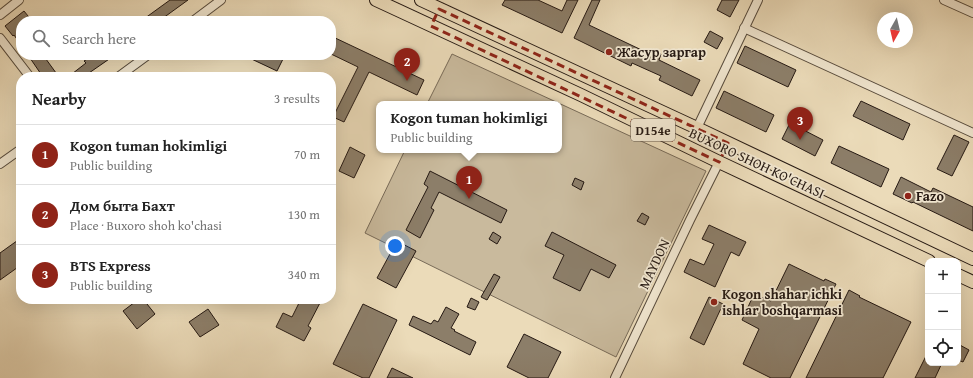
<!DOCTYPE html>
<meta charset="utf-8">
<style>
body{margin:0;font-family:"Gentium Book Plus",serif;background:#f6f6f6;color:#222}
.controls{position:absolute;right:12px;bottom:12px;display:grid;overflow:hidden;border-radius:8px;box-shadow:0 4px 16px #0002}
.controls button{width:36px;height:36px;display:grid;place-items:center;padding:0;border:0;border-bottom:1px solid #e0e0e0;background:#fff;color:#222;font:20px sans-serif}
.compass{position:absolute;left:877px;top:12px;width:36px;height:36px;border-radius:50%;background:#fff;box-shadow:0 4px 16px #0002;rotate:188deg}
.you{position:absolute;left:395px;top:246px;width:14px;height:14px;margin:-10px;border:3px solid #fff;border-radius:50%;background:#1a73e8;box-shadow:0 0 0 6px #1a73e833}
.badge{display:grid;place-items:center;width:26px;height:26px;border-radius:50%;background:#8f2418;color:#fff;font-size:13px;font-weight:700}
.pin{position:absolute;translate:-50% -33px;filter:drop-shadow(0 1px 2px #0008)}
.pin::after{content:'';position:absolute;top:21px;width:14px;height:12px;background:inherit;clip-path:polygon(0 0,100% 0,50% 100%)}
.popup{position:absolute;left:376px;top:101px;width:186px;height:52px;box-sizing:border-box;display:grid;place-content:center;border-radius:8px;background:#fff;filter:drop-shadow(0 1px 3px #0005);font-size:13px;white-space:nowrap;color:#767676}
.popup b{font-size:15px;color:#222}
.popup::after{content:'';position:absolute;left:50%;top:100%;margin-left:-8px;border:8px solid transparent;border-top-color:#fff}
.list{margin:0;padding:0;list-style:none}
h2{display:flex;justify-content:space-between;align-items:center;height:52px;margin:0;padding:0 16px;font-size:17px}
h2 small{font-size:13px;font-weight:400;color:#767676}
.list li{display:grid;grid-template-columns:26px 1fr auto;gap:12px;align-items:center;box-sizing:border-box;height:60px;padding:0 16px;border-top:1px solid #e0e0e0}
.list b{display:block;font-size:15px;white-space:nowrap}
.list p{margin:0;font-size:13px;white-space:nowrap;color:#767676}
.list em{font-size:13px;font-style:normal;color:#767676}
.icon{flex:none;width:22px;height:22px;fill:none;stroke:currentColor;stroke-width:2;stroke-linecap:round;stroke-linejoin:round}
.map{position:relative;flex:none;width:973px;height:378px;overflow:hidden}
.search{position:absolute;background:#fff;box-shadow:0 4px 16px #0002;left:16px;top:16px;width:320px;height:44px;display:flex;align-items:center;gap:10px;box-sizing:border-box;padding:0 14px;border-radius:16px;color:#767676;font-size:15px}
.panel{position:absolute;background:#fff;box-shadow:0 4px 16px #0002;left:16px;top:72px;width:320px;height:232px;border-radius:16px}
.map>svg:first-child{display:block}
.green{fill:#c9ba9d;stroke:#776a58}
.building{fill:#8c7e69;stroke:#251913}
.lines{fill:none;stroke-linecap:round;stroke-linejoin:round}
.minor-casing{stroke:#564a3c;stroke-width:10}
.primary-casing{stroke:#251913;stroke-width:14}
.minor{stroke:#f2e8d2;stroke-width:8}
.primary{stroke:#ebdbb9;stroke-width:12}
.marked{fill:none;stroke:#8f2418;stroke-width:3;stroke-dasharray:8 5;stroke-linejoin:round}
.poi-dot{fill:#8f2418;stroke:#f2e8d2;stroke-width:1.5}
.labels{text-anchor:middle;stroke-width:3.5;stroke-linejoin:round;paint-order:stroke}
.shield{fill:#f2e8d2;stroke:#62574c;stroke-width:1}
.shield-label{font-size:13px;font-weight:bold;fill:#251913}
.poi-label{font-size:14px;font-weight:bold;fill:#251913;stroke:#f2e8d2;text-anchor:start}
.street-label{font-size:14px;fill:#251913;stroke:#f2e8d2}
</style>
<div class="map">
<svg width="973" height="378" viewBox="0 0 973 378">
<rect width="100%" height="100%" fill="#ebdbb9"/>
<filter id="stains"><feTurbulence type="fractalNoise" baseFrequency=".005" numOctaves="4"/><feColorMatrix values="0 0 0 0 .2 0 0 0 0 .09 0 0 0 0 .02 0 0 0 .5 -.17"/></filter>
<radialGradient id="worn" r=".72"><stop offset=".6" stop-color="#630" stop-opacity="0"/><stop offset="1" stop-color="#630" stop-opacity=".3"/></radialGradient>
<polygon class="green" points="452,54 706,171 616,357 365,233 405,150 559,150 559,104 427,104"/>
<g class="building">
<polygon points="170,0 188,0 159,21 141,21"/>
<polygon points="505,0 538,0 562,11 567,0 578,0 562,33 502,5"/>
<polygon points="592,0 600,0 589,25 650,54 652,50 661,54 659,60 700,80 692,96 659,80 661,76 632,63 631,66 574,38"/>
<polygon points="722,0 739,0 730,17 717,10"/>
<polygon points="24,11 32,21 21,21 21,45 14,35 13,36 5,26"/>
<polygon points="710,31 723,38 717,49 704,42"/>
<polygon points="331,36 424,80 417,95 369,72 344,122 333,117 358,67 331,54"/>
<polygon points="745,46 796,70 788,87 737,63"/>
<polygon points="34,55 43,55 59,77 43,77 30,58"/>
<polygon points="94,55 115,55 89,73 90,74 85,77 68,77 86,63 84,61"/>
<polygon points="243,55 285,55 277,71"/>
<polygon points="724,91 774,115 766,132 716,108"/>
<polygon points="861,101 910,124 903,140 853,116"/>
<polygon points="790,123 823,140 815,156 782,139"/>
<polygon points="954,135 969,142 952,176 937,169"/>
<polygon points="839,146 889,169 881,187 831,163"/>
<polygon points="350,147 365,155 354,178 339,171"/>
<polygon points="430,171 507,210 501,223 439,192 431,208 434,210 420,238 406,230 428,187 424,184"/>
<polygon points="901,177 931,192 933,188 973,207 973,231 913,202 912,203 893,194"/>
<polygon points="575,178 584,182 581,190 572,185"/>
<polygon points="642,213 649,217 645,225 637,221"/>
<polygon points="709,225 746,242 739,256 731,252 715,287 684,272 690,259 704,265 714,244 702,239"/>
<polygon points="493,232 501,237 497,244 489,239"/>
<polygon points="552,232 616,265 609,278 591,269 580,291 553,278 564,255 545,246"/>
<polygon points="21,238 21,265 0,280 0,253"/>
<polygon points="397,241 416,251 396,288 377,278"/>
<polygon points="789,264 824,281 825,279 836,284 790,378 771,378 743,364 759,329 742,320 754,294 771,301"/>
<polygon points="494,274 500,277 487,300 481,297"/>
<polygon points="849,290 860,296 859,297 911,322 883,378 806,378"/>
<polygon points="709,297 723,304 704,345 690,338"/>
<polygon points="471,298 479,302 475,310 467,307"/>
<polygon points="139,299 143,299 155,314 137,329 123,311"/>
<polygon points="301,299 322,299 308,326 311,328 304,341 276,327 283,313 292,317"/>
<polygon points="363,304 397,320 369,378 363,378 333,364"/>
<polygon points="446,307 459,314 451,328 455,330 454,331 476,342 470,355 409,325 413,316 431,324 434,320 438,322"/>
<polygon points="208,309 219,325 200,337 189,322"/>
<polygon points="524,334 561,352 548,378 529,378 507,367"/>
<polygon points="958,344 969,350 963,362 958,360"/>
<polygon points="928,352 928,363 942,363 935,378 915,378"/>
<polygon points="392,368 413,378 387,378"/>
</g>
<g class="lines">
<defs>
<g id="minor">
<polyline points="944,0 973,13"/>
<polyline points="0,15 19,0"/>
<polyline points="193,21 221,0"/>
<polyline points="744,28 973,133"/>
<polyline points="0,38 30,77"/>
<polyline points="118,77 148,55"/>
<polyline points="697,128 758,0"/>
<polyline points="0,164 21,149"/>
<polyline points="615,378 690,220 719,162"/>
</g>
<g id="primary">
<polyline points="376,0 581,95 719,162 929,261"/>
<polyline points="421,0 697,128 973,259"/>
<polyline points="958,275 973,282"/>
</g>
</defs>
<use href="#minor" class="minor-casing"/>
<use href="#primary" class="primary-casing"/>
<use href="#minor" class="minor"/>
<use href="#primary" class="primary"/>
</g>
<path class="marked" d="M439 9 728 143 719 162 431 26Z"/>
<g class="poi-dot">
<circle cx="609" cy="52" r="4"/>
<circle cx="908" cy="196" r="4"/>
<circle cx="714" cy="302" r="4"/>
</g>
<g class="labels">
<rect class="shield" x="631" y="119" width="44" height="22" rx="3"/>
<g class="shield-label">
<text x="653" y="135">D154e</text>
</g>
<g class="poi-label">
<text x="617" y="57">Жасур заргар</text>
<text x="916" y="201">Fazo</text>
<text x="722" y="299">Kogon shahar ichki<tspan x="722" dy="16">ishlar boshqarmasi</tspan></text>
</g>
<g class="street-label">
<text transform="translate(757 163) rotate(25)" y="5">BUXORO SHOH KO'CHASI</text>
<text transform="translate(654 264) rotate(-65)" y="5">MAYDON</text>
</g>
</g>
<rect width="100%" height="100%" filter="url(#stains)"/>
<rect width="100%" height="100%" fill="url(#worn)"/>
</svg>
<div class="controls">
<button>+</button>
<button>−</button>
<button><svg class="icon" aria-label="locate" viewBox="0 0 24 24"><circle cx="12" cy="12" r="6"/><path d="M12 2v4M12 18v4M2 12h4M18 12h4"/></svg></button>
</div>
<svg class="compass" viewBox="-18 -18 36 36"><path d="M0-13l5 13h-10z" fill="#e53935"/><path d="M0 13l5-13h-10z" fill="#767676"/></svg>
<div class="you"></div>
<div class="pin badge" style="left:469px;top:199px">1</div>
<div class="popup"><b>Kogon tuman hokimligi</b>Public building</div>
<div class="pin badge" style="left:407px;top:81px">2</div>
<div class="pin badge" style="left:800px;top:140px">3</div>
<div class="search"><svg class="icon" aria-label="search" viewBox="0 0 24 24"><circle cx="10" cy="10" r="6"/><path d="M15 15l6 6"/></svg>Search here</div>
<section class="panel">
<h2>Nearby<small>3 results</small></h2>
<ul class="list">
<li><span class="badge">1</span><div><b>Kogon tuman hokimligi</b><p>Public building</p></div><em>70 m</em></li>
<li><span class="badge">2</span><div><b>Дом быта Бахт</b><p>Place · Buxoro shoh ko'chasi</p></div><em>130 m</em></li>
<li><span class="badge">3</span><div><b>BTS Express</b><p>Public building</p></div><em>340 m</em></li>
</ul>
</section>
</div>
